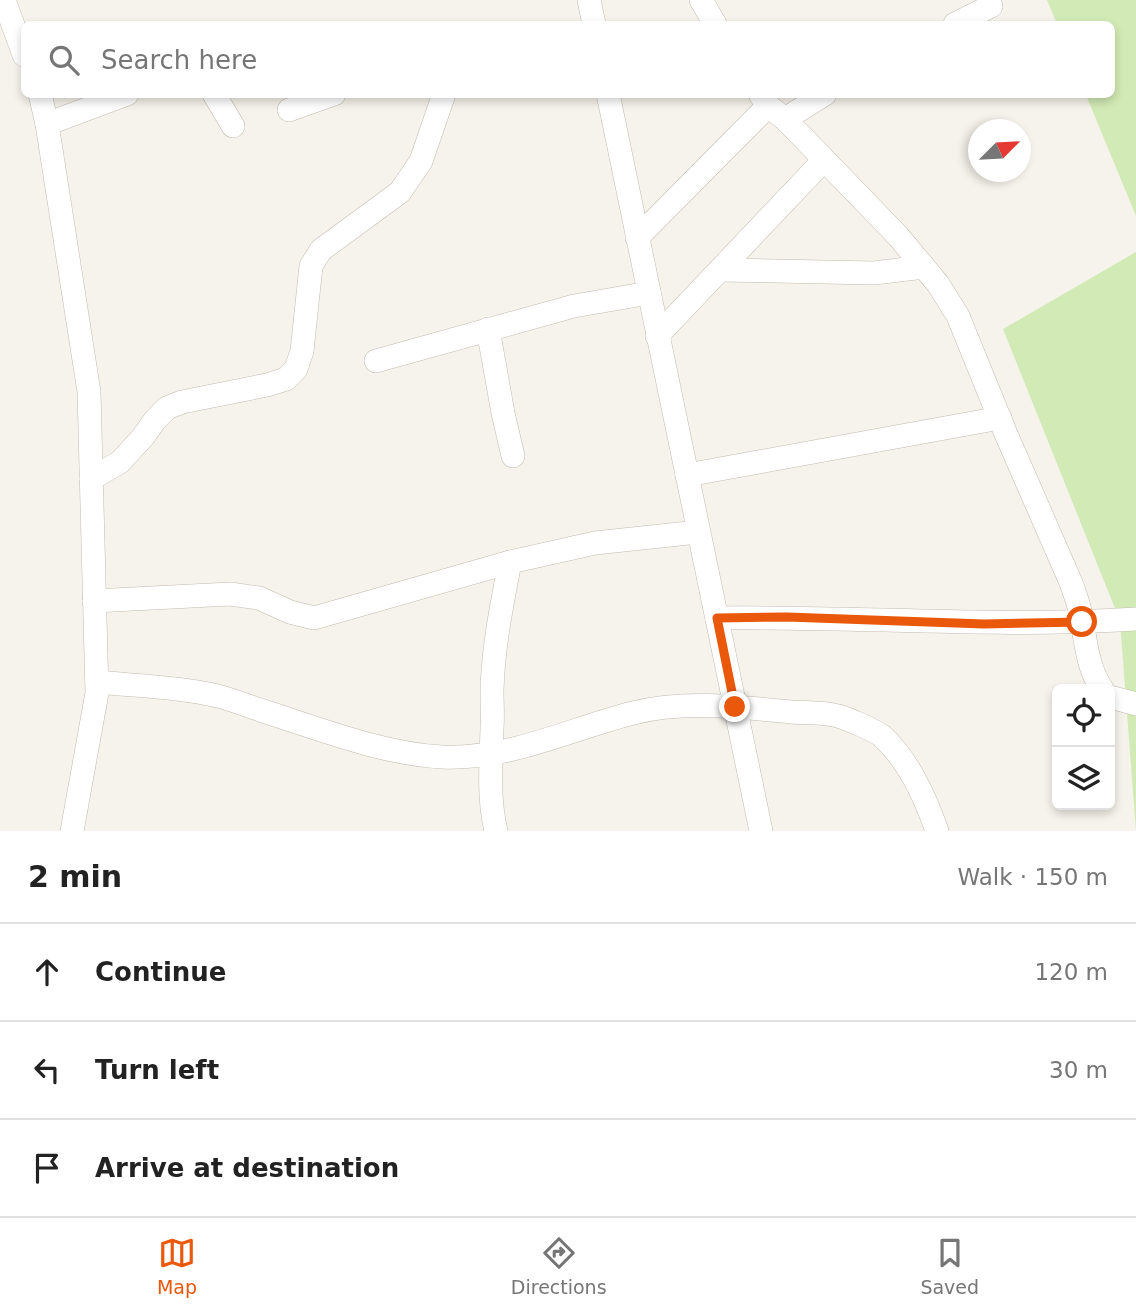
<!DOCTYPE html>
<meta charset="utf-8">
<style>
body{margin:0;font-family:"DejaVu Sans",sans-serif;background:#f2f2f2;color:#222}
.controls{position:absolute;right:21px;bottom:21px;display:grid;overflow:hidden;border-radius:10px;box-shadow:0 4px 10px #0003}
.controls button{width:63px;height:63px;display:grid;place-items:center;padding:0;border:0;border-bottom:2px solid #e0e0e0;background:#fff;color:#222;font:35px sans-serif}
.compass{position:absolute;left:968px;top:119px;width:63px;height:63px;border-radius:50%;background:#fff;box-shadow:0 4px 10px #0003;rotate:66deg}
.stop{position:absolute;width:21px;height:21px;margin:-16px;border:5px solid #ea580c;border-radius:50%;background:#fff}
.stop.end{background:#ea580c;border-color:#fff;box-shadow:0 2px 7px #0008}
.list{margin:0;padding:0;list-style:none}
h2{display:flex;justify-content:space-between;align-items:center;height:91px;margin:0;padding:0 28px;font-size:30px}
h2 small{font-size:23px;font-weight:400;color:#767676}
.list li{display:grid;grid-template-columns:46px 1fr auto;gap:21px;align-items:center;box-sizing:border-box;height:98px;padding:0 28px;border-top:2px solid #e0e0e0}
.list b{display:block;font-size:26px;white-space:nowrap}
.list em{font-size:23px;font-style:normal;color:#767676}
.icon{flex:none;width:38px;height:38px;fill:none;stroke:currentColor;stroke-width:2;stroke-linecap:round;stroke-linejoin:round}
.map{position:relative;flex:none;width:1136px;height:831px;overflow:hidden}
.search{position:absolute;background:#fff;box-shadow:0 4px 10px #0003;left:21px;right:21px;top:21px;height:77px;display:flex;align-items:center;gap:18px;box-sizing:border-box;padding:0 24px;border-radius:10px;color:#767676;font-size:26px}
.sheet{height:385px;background:#fff}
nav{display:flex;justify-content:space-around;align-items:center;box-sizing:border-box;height:98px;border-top:2px solid #e0e0e0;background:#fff;font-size:19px;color:#767676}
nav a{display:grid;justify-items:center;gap:4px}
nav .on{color:#ea580c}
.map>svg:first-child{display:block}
.green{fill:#d2eab5}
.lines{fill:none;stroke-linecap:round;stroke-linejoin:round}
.minor-casing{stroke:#c2bbae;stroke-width:24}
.minor{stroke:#fff;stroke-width:23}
.route{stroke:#ea580c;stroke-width:9}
</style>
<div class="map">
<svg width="1136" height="831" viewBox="0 0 1136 831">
<rect width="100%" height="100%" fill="#f6f3ec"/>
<g class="green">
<polygon points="1047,0 1136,0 1136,216 1086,95 1112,94 1112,24 1057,24"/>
<polygon points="1136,252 1136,831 1120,621 1003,329"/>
</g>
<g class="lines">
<defs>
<g id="minor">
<polyline points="4,0 24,55"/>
<polyline points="589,0 594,24"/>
<polyline points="701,0 715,24"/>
<polyline points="955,24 991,6"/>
<polyline points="40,94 47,124 89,392 97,693 72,831"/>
<polyline points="214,94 233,126"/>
<polyline points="608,94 761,831"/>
<path d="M760 94 768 106 785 119 898 236 938 284 958 316 1006 434 1072 585C1074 592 1077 599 1079 607 1086 635 1085 664 1102 689"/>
<polyline points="289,110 334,94"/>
<polyline points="785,119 825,94"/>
<polyline points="47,124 127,94"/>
<polyline points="637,238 768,106"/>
<polyline points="720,270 874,273 924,267"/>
<polyline points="488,329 503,413 513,456"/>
<polyline points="657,336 824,160"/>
<polyline points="376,361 574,306 649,293"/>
<polyline points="687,475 1000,418"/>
<polyline points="91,479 120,462 143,437 155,420 167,408 182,402 267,385 286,379 296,369 302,351 311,266 321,250 400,192 421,161 444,94"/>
<polyline points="94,601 230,594 259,598 290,612 314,618 510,562 595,543 698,532"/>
<path d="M717 618C857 616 996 628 1136 619"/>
<path d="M97 682C137 686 179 687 218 696 233 700 248 706 263 711 320 729 383 754 442 757 508 760 570 729 633 713 684 700 738 707 791 712 806 713 824 712 838 716 846 718 876 731 882 736 909 761 925 797 937 831"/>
<polyline points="1110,697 1136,704"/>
<path d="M496 831C488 797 491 764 492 729 493 716 492 703 492 691 493 647 502 604 510 562"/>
</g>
</defs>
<use href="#minor" class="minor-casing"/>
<use href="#minor" class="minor"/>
</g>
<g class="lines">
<polyline class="route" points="735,707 717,618 787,617 984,624 1082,622"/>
</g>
</svg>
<div class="controls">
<button><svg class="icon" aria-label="locate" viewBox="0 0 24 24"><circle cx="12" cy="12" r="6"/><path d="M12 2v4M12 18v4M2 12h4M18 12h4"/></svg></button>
<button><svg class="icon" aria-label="layers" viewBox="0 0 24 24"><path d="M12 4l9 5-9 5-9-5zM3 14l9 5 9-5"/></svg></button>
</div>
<svg class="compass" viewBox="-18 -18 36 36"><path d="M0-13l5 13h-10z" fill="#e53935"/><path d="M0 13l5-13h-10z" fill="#767676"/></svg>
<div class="stop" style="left:1082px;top:622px"></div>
<div class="stop end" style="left:735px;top:707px"></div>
<div class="search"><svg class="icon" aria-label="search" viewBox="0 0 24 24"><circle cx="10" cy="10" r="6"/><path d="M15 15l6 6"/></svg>Search here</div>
</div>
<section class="sheet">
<h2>2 min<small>Walk · 150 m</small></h2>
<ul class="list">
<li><svg class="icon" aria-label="ahead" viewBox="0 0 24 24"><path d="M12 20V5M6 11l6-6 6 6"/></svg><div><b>Continue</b></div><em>120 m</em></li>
<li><svg class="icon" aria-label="left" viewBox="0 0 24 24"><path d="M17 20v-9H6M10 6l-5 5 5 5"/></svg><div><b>Turn left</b></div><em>30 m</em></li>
<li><svg class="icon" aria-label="arrive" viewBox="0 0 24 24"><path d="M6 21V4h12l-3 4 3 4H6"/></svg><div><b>Arrive at destination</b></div></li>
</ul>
</section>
<nav>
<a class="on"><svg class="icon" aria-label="map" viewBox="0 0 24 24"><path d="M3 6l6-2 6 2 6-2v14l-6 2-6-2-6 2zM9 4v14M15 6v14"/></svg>Map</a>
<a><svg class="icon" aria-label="directions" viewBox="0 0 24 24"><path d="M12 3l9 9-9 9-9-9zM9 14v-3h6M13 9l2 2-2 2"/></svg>Directions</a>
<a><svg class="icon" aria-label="saved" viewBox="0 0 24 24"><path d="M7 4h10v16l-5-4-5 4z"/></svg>Saved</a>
</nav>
